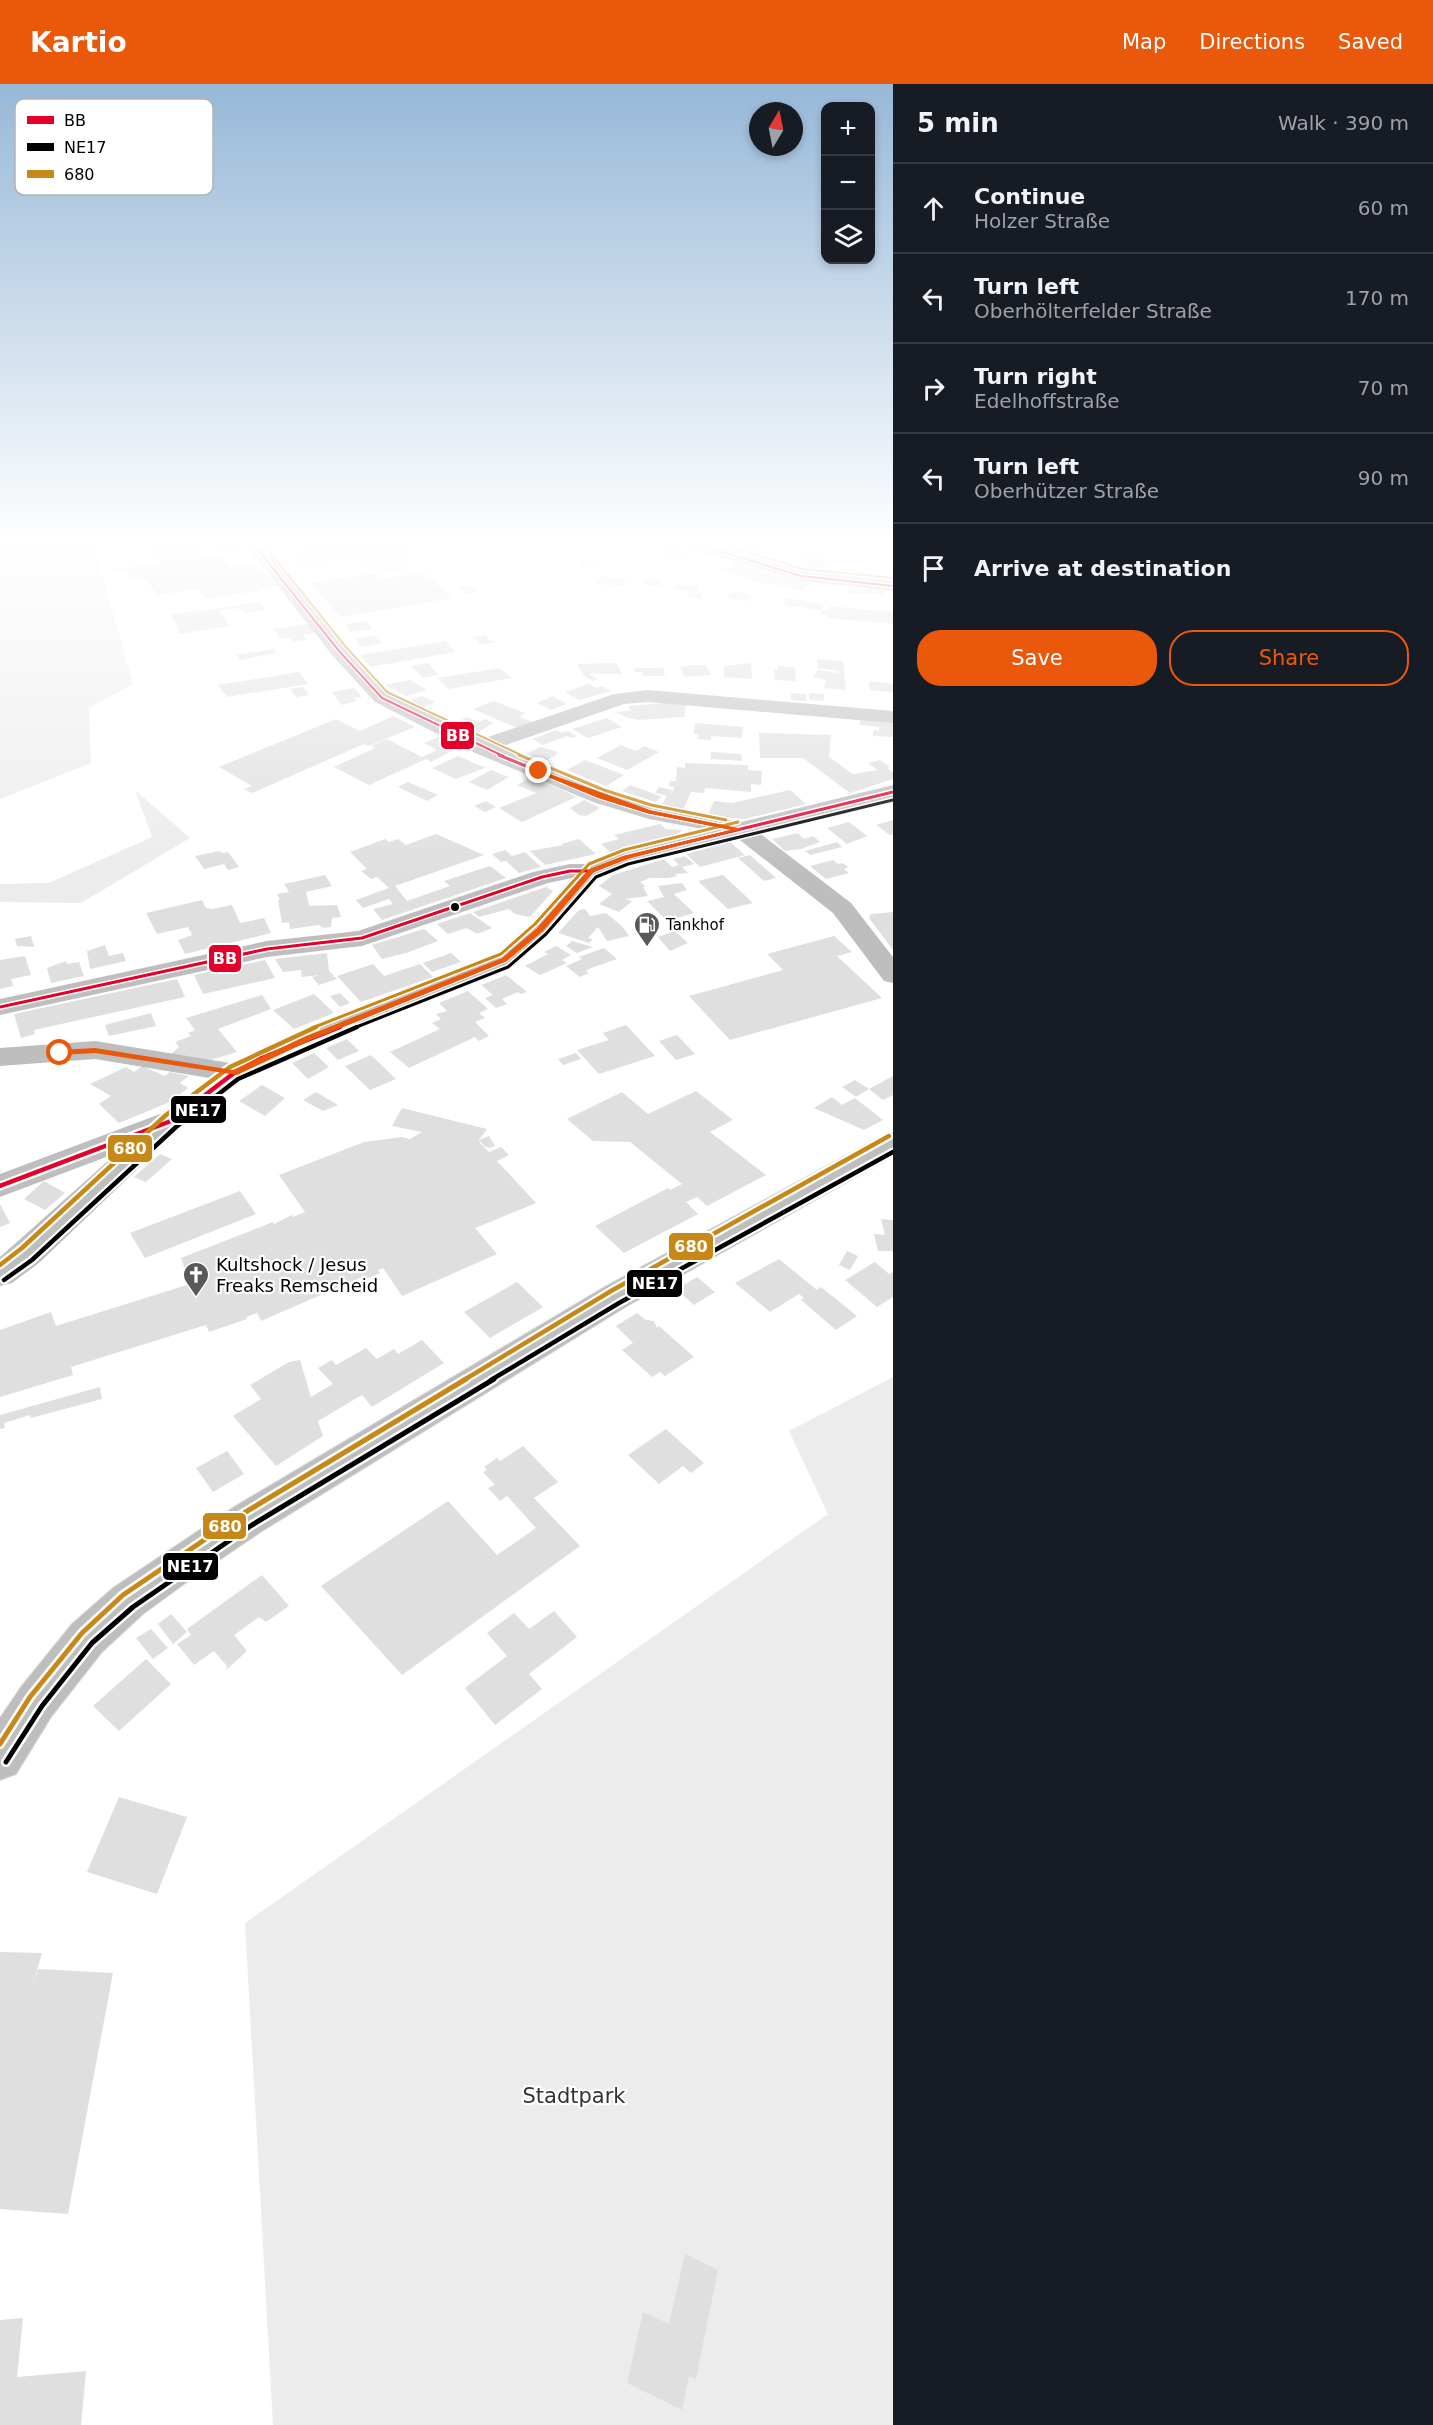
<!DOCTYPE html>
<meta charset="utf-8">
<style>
body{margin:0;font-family:"DejaVu Sans",sans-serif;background:#242831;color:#f1f3f6}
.controls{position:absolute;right:18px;top:18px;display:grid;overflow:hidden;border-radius:12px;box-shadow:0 3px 9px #0003}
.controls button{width:54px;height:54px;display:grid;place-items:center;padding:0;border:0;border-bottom:2px solid #363941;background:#171b24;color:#f1f3f6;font:30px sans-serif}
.compass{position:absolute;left:749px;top:18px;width:54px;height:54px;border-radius:50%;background:#171b24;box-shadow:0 3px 9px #0003;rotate:10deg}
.stop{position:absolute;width:18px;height:18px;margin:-14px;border:4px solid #ea580c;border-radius:50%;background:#fff}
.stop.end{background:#ea580c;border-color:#fff;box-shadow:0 2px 6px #0008}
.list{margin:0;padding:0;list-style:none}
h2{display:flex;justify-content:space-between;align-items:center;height:78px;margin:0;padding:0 24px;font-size:26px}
h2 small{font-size:20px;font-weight:400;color:#9ea1a6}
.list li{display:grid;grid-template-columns:39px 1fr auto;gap:18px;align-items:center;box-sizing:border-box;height:90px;padding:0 24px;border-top:2px solid #363941}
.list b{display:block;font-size:22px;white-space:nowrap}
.list p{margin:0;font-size:20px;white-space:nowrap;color:#9ea1a6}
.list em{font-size:20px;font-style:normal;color:#9ea1a6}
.actions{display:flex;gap:12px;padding:18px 24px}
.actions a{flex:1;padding:14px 0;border:2px solid #ea580c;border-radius:24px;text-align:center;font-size:21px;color:#ea580c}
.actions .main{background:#ea580c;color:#fff}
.icon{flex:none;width:33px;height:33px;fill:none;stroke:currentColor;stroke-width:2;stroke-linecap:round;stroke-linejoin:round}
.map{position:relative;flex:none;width:893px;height:2341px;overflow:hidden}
header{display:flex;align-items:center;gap:36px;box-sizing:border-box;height:84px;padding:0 30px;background:#ea580c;color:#fff}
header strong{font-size:28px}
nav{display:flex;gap:33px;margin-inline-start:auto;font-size:21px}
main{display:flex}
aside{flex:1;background:#171b24}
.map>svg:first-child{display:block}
</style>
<header>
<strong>Kartio</strong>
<nav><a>Map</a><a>Directions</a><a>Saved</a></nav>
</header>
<main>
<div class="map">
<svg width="893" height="2341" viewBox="0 0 893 2341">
<rect width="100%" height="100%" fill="#fff"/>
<path fill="#ececec" d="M0 461H94L133 600 89 624 91 679 0 715Z
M304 461 413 463 400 487 362 484 367 474 334 472 327 483 291 480Z
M135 706 190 754 81 819 0 818V800L49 799 152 753Z
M893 1293V2341H273L245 1839 828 1430 789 1347Z"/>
<path fill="#dfdfdf" d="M166 461H199L201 464 194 465 200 474 222 470 231 482 254 479 278 502 262 505 255 499 260 506 205 515 198 505 157 511 146 496 131 495 126 487 115 489 112 485 159 480 148 464Z
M236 461 240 466 223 469 215 464Z
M739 461H750L761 464 751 469 733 464Z
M672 463 693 469 684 476 661 469Z
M809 466 828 471 822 474 827 476 822 480 827 481 822 485 826 486 821 490 801 485 807 481 802 480 808 476 803 475 808 471 803 470Z
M584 476 601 480 594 485 576 482Z
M735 478 778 492 811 499 802 507 777 500H765L719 486Z
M844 484 855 485 854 494 842 493Z
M424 488 452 514 340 533 311 499 375 489 380 495Z
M891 488H893V497L865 495 864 489 890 491Z
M604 491 609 493 627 495 622 502 596 500Z
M645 495 662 496 661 502 644 501Z
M676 500 698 502 696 509H702L700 515 688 513 689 508 674 505Z
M471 502 477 508 466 510 459 503Z
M847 504 885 506 886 511 848 509Z
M731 507 753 511 748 517 726 514Z
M786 514 824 520 822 526H829L830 522 893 528V540L828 534 827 531H821L822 526 784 521Z
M260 518 266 526 245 529 236 524 219 527 230 542 179 550 177 546H179L171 531Z
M366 537 373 545 351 548 345 540Z
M308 540 315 549 303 551 307 556 293 558 290 553 281 555 273 545Z
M374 551 381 559 362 563 355 555Z
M485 551 490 556 495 558 481 561 473 553Z
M445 557 456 568 370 583 360 571Z
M274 565 277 569 240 576 236 571Z
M817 575 843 577 846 606 824 604 826 596 813 593 818 586 839 589V587L818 584Z
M428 579 438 591 423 594 411 582Z
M616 579 622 590 588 589 598 595 593 597 584 592 577 580Z
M751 579 752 595 724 593V582Z
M694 581H706L711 591 684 593 680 583Z
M777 582 795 583 796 597 775 596 774 586H777Z
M500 584 512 594 449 605 437 594Z
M634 584H663L665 592H643L642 588H635Z
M299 588 308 600 227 613 218 601Z
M410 596 427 606 406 612 385 601Z
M869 597 893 600V608L870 606Z
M588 600 596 604 602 602 611 607 580 616 565 608Z
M303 603 309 611 296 613 290 605Z
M354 604 362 613 354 614 357 617 341 621 332 608Z
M791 609 806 610V617L791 616Z
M809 609 824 610V617L809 616Z
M422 612 435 618 421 624 408 617Z
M552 612 560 616 567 620 551 626 537 619Z
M494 617 525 629 519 633 533 638 517 644 473 625Z
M665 619 686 621 684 633 639 636 628 634 615 628 631 627 628 622Z
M393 632 415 643 368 662 364 660 252 709 244 705 252 702 219 683 336 635 360 647Z
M467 633 479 638 485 635 493 639 477 649 455 639Z
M607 634 622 643 588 654 572 645Z
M860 635 893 638V653L873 652V646L879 647V643L860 641Z
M695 639 743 643 742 654 711 652V656L698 655V651L694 650Z
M556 646 562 649 568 647 577 652 571 654 567 652 543 661 533 655Z
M759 649 831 651 829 673 853 690 877 686 868 679 880 676 890 683 887 684 893 688V695L850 709 803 674H760Z
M438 653 459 663 431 678 426 675 369 701 334 683 375 664 371 662 387 655 422 673 437 666 424 659Z
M621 661 636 667 644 662 659 668 627 686 597 674Z
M540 663 555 667 558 670 544 678 526 670Z
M711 668 741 670 742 677 711 675Z
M458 672 481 682 487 683 456 695 432 684Z
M585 676 624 691 606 702 567 686Z
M685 679 748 681V686L762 687 761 701 751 700V708L705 704 704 709 691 708 683 726 661 722 667 712 655 709 659 703 672 706 671 711 674 703 669 702 670 697H676L677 683 685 684Z
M491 686 509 693 487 706 469 698Z
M531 693 563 706 576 713 522 738 499 724 536 709 517 701Z
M408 698 438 711 427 717 398 703Z
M630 701 649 708 662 713 655 718 622 707Z
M790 706 806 720 744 735 708 731 714 717 732 719Z
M584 716 600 724 586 732 579 731 570 724Z
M486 717 496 723 485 728 474 722Z
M893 736V750L890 751 876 741Z
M849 738 867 752 847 760 827 744Z
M660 740 666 745 683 746 674 752 610 768 601 760 619 755 614 751Z
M798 749 804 755 813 752 820 758 801 765 785 767 772 755Z
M436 750 484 771 395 802 407 817 450 802 444 797 490 782 506 794 382 836 373 825 393 820 389 815 363 824 356 816 389 804 377 793 371 795 361 787 367 785 350 768 385 755 389 758 398 755 406 761Z
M579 755 596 770 545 781 530 767 563 761 561 760Z
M730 758 745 771 700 783 686 770Z
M837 758 842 763 810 771 805 767Z
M505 766 512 772 525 768 541 783 519 789 506 777 501 778 492 770Z
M220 767 222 769 228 768 239 783 228 786 224 780 204 785 195 772Z
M750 771 776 794 764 797 738 774Z
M685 772 694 780 682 783 688 789 675 790 677 792 669 794H650L640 798 646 803H643L648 812 625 815 632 817 619 828 599 820 612 810 599 802 613 791 664 775 672 783 679 781 673 775Z
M833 776 838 780 842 779 849 783 844 785 849 789 826 795 810 782Z
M325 791 332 802 306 808 309 822 337 821 341 833 332 834 331 843 323 844 319 841 290 845 289 838 282 839 278 816H280L277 810 289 808 284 800Z
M723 791 753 819 728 825 698 797Z
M682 799 687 806 674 810 694 829 667 837 647 817 664 813 658 802Z
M549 802 547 804 553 807 530 833 515 830 509 825 479 833 473 828Z
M202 816 206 824 212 825 232 821 240 839 264 834 271 849 185 870 178 856 192 851 188 843 157 850 146 829Z
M585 825 590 832 606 829 623 843 629 852 607 857 598 843 588 854 593 855 589 859 558 849 579 826Z
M893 828V866L869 834 871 830Z
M470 829 492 844 477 850 467 844 448 850 437 840Z
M424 845 438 857 406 869 382 875 372 861Z
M675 847 688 859 670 867 658 853Z
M31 852 34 863 17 862 15 855Z
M834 852 852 868 837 872 882 914 730 956 689 912 783 886 767 870Z
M572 857 593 863 577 869 566 862Z
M105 861 109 872 123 869 126 877 90 885 87 867Z
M556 862 571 871 562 876 567 879 540 891 525 882 548 870 544 868Z
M604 864 617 875 591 884 586 887 589 889 580 893 566 882 582 875 579 873Z
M327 869 329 887 318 889 329 887 337 895 319 901 312 893 319 891 302 893 301 886 283 888 275 875Z
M451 869 461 878 432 888 423 879Z
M25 872 31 891 11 895 13 902 0 905V876Z
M265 876 275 894 203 910 194 891Z
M66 877 67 880 79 878 84 892 51 899 47 884Z
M373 880 384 892 420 880 433 893 361 918 337 892Z
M506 891 527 908 520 910 518 908 502 915 507 920 496 924 485 914 493 911 481 901Z
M177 895 185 913 34 946 35 950 21 954 14 930Z
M468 907 488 925 479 929 485 934 475 938 489 952 479 957 475 953 409 984 390 968 440 945 432 939 441 935 436 930 447 927 439 919Z
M340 909 350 919 340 923 330 912Z
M314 910 334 929 294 945 273 926Z
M262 911 271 925 218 945 237 968 211 976 171 970 179 963 175 958 191 952 188 949 195 946 186 934Z
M151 929 156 942 109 952 105 941Z
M626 941 655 972 599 990 577 966 609 956 603 949Z
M677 951 695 970 676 976 659 957Z
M347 955 359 967 338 976 326 964Z
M314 969 329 983 308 995 292 979Z
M576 969 581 975 563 981 558 975Z
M371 971 396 995 370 1006 345 982Z
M142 982 165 992 170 988 189 992 180 999 188 1004 170 1018 119 1039 99 1020 111 1012 90 1000 126 983 134 988Z
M893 992V1011L883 1016 869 1005 856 1013 842 1003 855 996 869 1005Z
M262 1001 285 1014 265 1032 239 1017Z
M696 1007 733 1036 710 1048 766 1091 707 1122 697 1113 686 1118 698 1130 624 1169 595 1142 668 1104 670 1106 682 1100 630 1058 593 1057 567 1035 622 1008 648 1030Z
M316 1008 338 1021 323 1027 303 1016Z
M832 1013 842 1021 855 1014 883 1036 864 1046 814 1024Z
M402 1024 487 1045 479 1056 489 1052 495 1062 489 1064 484 1062 478 1054 480 1059 489 1068 501 1063 509 1071 497 1077 536 1119 475 1144 497 1170 402 1212 383 1184 378 1186 380 1189 364 1196 362 1193 261 1237 257 1229 246 1233 247 1235 209 1248 206 1241 71 1283 73 1291 0 1313V1246L51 1228 56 1242 190 1200 181 1174 273 1138 274 1140 292 1131 293 1133 305 1128 279 1091 364 1058 402 1053 410 1055 422 1048 392 1042Z
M160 1070 172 1075 146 1098 134 1093Z
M44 1097 65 1109 45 1126 24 1115Z
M240 1107 256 1130 145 1174 130 1149Z
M0 1120 10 1139 0 1143Z
M881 1135 893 1136V1167H878L874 1150 885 1151Z
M847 1167 858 1172 850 1186 839 1181Z
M779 1175 817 1206 821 1203 857 1232 836 1246 801 1216 804 1214 799 1210 770 1228 735 1199Z
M875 1178 889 1190 893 1188V1213L877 1223 845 1196Z
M697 1193 715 1208 694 1221 676 1205Z
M517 1198 543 1223 490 1254 464 1228Z
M637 1229 646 1236 654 1237 657 1244 659 1242 694 1273 665 1292 660 1288 652 1293 622 1266 633 1259 616 1242Z
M422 1256 444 1279 372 1323 362 1311 318 1337 323 1352 276 1382 233 1332 261 1315 250 1301 289 1278 300 1276 311 1313 333 1300 318 1284 332 1276 336 1281 366 1264 377 1275 394 1265 398 1270Z
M100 1303 102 1315 31 1334 30 1331 4 1339 5 1344 0 1345V1331Z
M666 1345 704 1379 691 1389 683 1382 659 1400 628 1371Z
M523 1362 558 1398 534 1414 580 1462 402 1591 321 1502 448 1417 497 1471 536 1444 507 1412 500 1417 488 1404 495 1401 483 1388 487 1386 484 1383 497 1374 500 1377Z
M227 1367 244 1390 213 1408 196 1384Z
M262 1491 289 1522 266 1538 259 1533 234 1551 247 1567 226 1586 227 1582 214 1567 194 1581 177 1560 191 1551 187 1545Z
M554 1527 577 1553 529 1590 542 1605 495 1641 465 1604 507 1572 487 1549 514 1529 529 1545Z
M171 1530 187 1548 173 1560 158 1540Z
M151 1545 168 1564 153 1575 136 1554Z
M146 1575 171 1600 119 1647 93 1622Z
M119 1713 187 1733 157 1810 87 1788Z
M0 1868 42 1869 32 1904 38 1885 113 1889 68 2130 0 2125Z
M685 2170 718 2186 696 2295 689 2292 682 2326 627 2299 643 2228 669 2240Z
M23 2234 17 2293 86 2287 81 2341H0V2236Z"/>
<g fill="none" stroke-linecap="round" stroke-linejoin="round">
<defs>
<path id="major" d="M893 1049V1072L627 1222 262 1447 184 1500 143 1530 102 1568 51 1633 16 1690 0 1696V1634L21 1603 72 1540 113 1504 234 1423 603 1204 882 1052Z"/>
</defs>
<use href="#major" stroke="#dbdbdb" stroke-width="2"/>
<path fill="#bebebe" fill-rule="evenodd" d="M246 461H263L346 563 389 610 482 655 614 610 648 606 893 627V639L648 618 624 620 500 663 609 708 653 722 741 738 893 701V715L758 748 851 819 893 873V899L884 897 833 829 736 753 634 778 601 792 549 850 514 882 272 980 244 995 182 1044 171 1048 168 1056 39 1179 12 1199 0 1202V1173L117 1069 0 1113V1090L160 1030 209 994 95 975 0 982V964L95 957 230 979 252 968 496 870 531 840 572 794 548 799 362 862 267 873 0 931V915L267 857 358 847 533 788 570 780H589L618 768 708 746 649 735 593 718 473 668 375 618 332 571Z
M690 461H716L803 487 893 497V507L801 497 692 465Z"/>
<use href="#major" fill="#bebebe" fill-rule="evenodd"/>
<defs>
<path id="bus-1-far2" d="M254 461 339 567 382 614 503 672
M699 461 801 492 893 502"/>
<path id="bus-1-far1" d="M499 671 601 713 649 728 725 743
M0 923 267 865 362 854 542 793 570 787H592L626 773 893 708
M336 944 505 876 540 845 592 787 607 781"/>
<path id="bus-1" d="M0 1102 171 1037 234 989 262 974 340 943"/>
<path id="bus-2-far2" d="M354 944 508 883 546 850 596 793 628 780 893 716"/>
<path id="bus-2-far1" d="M4 1196 32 1176 176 1043 238 995 357 943
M491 1296 619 1219 893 1068"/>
<path id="bus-2" d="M6 1678 42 1622 92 1559 133 1523 252 1441 494 1295"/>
<path id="bus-3-far3" d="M264 461 345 562 387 608 523 672
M725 461 802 485 893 494"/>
<path id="bus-3-far2" d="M519 671 604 706 651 721 726 736
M312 944 501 870 535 840 589 780 624 766 738 738"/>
<path id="bus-3-far1" d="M0 1181 22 1164 166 1031 230 983 316 943
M464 1296 611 1207 889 1052"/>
<path id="bus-3" d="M0 1660 30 1613 82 1549 123 1511 244 1429 466 1295"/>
</defs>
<use href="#bus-1-far2" stroke="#fff" stroke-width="4.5"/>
<use href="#bus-1-far1" stroke="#fff" stroke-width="6"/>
<use href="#bus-1" stroke="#fff" stroke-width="9"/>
<use href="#bus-2-far2" stroke="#fff" stroke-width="6"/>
<use href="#bus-2-far1" stroke="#fff" stroke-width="9"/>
<use href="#bus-2" stroke="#fff" stroke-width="10"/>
<use href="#bus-3-far3" stroke="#fff" stroke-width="4.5"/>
<use href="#bus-3-far2" stroke="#fff" stroke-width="6"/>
<use href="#bus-3-far1" stroke="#fff" stroke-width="9"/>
<use href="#bus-3" stroke="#fff" stroke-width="10"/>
<use href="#bus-1-far2" stroke="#e4002b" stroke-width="2"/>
<use href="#bus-1-far1" stroke="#e4002b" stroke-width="3"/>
<use href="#bus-1" stroke="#e4002b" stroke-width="4.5"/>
<use href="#bus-2-far2" stroke="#000" stroke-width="3"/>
<use href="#bus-2-far1" stroke="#000" stroke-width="4.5"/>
<use href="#bus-2" stroke="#000" stroke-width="5"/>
<use href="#bus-3-far3" stroke="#c88817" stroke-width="2"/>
<use href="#bus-3-far2" stroke="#c88817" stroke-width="3"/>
<use href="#bus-3-far1" stroke="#c88817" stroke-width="4.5"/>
<use href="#bus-3" stroke="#c88817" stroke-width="5"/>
</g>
<linearGradient id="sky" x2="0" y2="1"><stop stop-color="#97b8d8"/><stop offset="0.58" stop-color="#fff"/><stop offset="1" stop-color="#fff" stop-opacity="0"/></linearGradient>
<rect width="893" height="789" fill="url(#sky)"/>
<path fill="#ea580c" d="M536 685 650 726 743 745 628 775 594 788 543 847 507 877 311 956 237 991 95 969 60 971 55 969 60 966 95 964 233 986 306 952 502 874 537 844 589 785 623 772 731 746 647 729 598 714 536 688Z"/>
<defs>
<symbol id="fuel-pin" viewBox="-11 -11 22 30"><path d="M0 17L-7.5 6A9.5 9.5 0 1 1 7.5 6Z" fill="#595959" stroke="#fff"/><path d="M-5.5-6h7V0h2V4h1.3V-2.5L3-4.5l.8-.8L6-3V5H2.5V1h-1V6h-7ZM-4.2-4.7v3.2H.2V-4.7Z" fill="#fff"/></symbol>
<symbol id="church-pin" viewBox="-11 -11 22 30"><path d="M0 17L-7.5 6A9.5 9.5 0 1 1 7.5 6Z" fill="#595959" stroke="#fff"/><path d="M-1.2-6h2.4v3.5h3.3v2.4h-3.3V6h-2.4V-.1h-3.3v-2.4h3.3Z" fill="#fff"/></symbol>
</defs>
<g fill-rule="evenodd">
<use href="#fuel-pin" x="632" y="826" width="30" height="40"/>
<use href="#church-pin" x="181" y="1176" width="30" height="40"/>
</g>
<circle fill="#000" stroke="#fff" stroke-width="2" cx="455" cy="823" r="5"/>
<g text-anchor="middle" stroke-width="4.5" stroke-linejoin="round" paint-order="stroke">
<g font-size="15" fill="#000" stroke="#fff" text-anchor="start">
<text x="666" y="846">Tankhof</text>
</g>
<g font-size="18" fill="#000" stroke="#fff" text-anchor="start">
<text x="216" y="1187">Kultshock / Jesus<tspan x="216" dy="21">Freaks Remscheid</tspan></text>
</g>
<g font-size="21" fill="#333" stroke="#fff">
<text x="574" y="2019">Stadtpark</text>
</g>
</g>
<rect x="15" y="15" width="198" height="96" rx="9" fill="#fff" stroke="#b2b2b2" stroke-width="1.5"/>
<rect x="27" y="32" width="27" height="8" fill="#e4002b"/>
<rect x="27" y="59" width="27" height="8" fill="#000"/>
<rect x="27" y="86" width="27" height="8" fill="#c88817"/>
<g font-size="16" fill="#000">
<text x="64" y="42">BB</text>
<text x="64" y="69">NE17</text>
<text x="64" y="96">680</text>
</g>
<g stroke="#fff" stroke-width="2">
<rect x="440" y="637" width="35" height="29" rx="6" fill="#e4002b"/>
<rect x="208" y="860" width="34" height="29" rx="6" fill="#e4002b"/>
<rect x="170" y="1011" width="57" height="29" rx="6" fill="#000"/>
<rect x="107" y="1050" width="46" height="29" rx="6" fill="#c88817"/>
<rect x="668" y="1148" width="46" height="29" rx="6" fill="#c88817"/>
<rect x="626" y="1185" width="57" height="29" rx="6" fill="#000"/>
<rect x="202" y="1428" width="45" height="28" rx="6" fill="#c88817"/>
<rect x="162" y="1468" width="57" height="29" rx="6" fill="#000"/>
</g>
<g font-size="16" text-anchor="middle" font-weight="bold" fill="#fff">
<text x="458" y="657">BB</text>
<text x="225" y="880">BB</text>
<text x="198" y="1032">NE17</text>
<text x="130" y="1070">680</text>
<text x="691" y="1168">680</text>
<text x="655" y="1205">NE17</text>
<text x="225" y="1448">680</text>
<text x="190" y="1488">NE17</text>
</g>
</svg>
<div class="controls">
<button>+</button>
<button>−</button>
<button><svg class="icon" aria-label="layers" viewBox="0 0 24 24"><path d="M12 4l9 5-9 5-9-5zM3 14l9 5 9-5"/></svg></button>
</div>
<svg class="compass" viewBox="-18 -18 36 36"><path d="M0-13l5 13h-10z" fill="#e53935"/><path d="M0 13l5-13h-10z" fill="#9ea1a6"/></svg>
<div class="stop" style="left:60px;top:969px"></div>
<div class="stop end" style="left:539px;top:687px"></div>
</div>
<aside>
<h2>5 min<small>Walk · 390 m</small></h2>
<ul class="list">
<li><svg class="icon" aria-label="ahead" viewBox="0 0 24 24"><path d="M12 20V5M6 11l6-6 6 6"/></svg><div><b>Continue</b><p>Holzer Straße</p></div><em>60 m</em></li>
<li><svg class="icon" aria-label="left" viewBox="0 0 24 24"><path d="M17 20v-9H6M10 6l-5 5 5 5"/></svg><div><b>Turn left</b><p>Oberhölterfelder Straße</p></div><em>170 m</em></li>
<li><svg class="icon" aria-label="right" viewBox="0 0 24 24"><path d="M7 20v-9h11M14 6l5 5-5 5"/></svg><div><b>Turn right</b><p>Edelhoffstraße</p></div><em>70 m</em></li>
<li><svg class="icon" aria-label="left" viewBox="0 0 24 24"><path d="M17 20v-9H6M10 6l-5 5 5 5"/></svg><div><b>Turn left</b><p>Oberhützer Straße</p></div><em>90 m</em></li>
<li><svg class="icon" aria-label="arrive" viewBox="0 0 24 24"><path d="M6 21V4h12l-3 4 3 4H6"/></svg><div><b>Arrive at destination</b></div></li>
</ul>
<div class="actions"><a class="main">Save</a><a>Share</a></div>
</aside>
</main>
